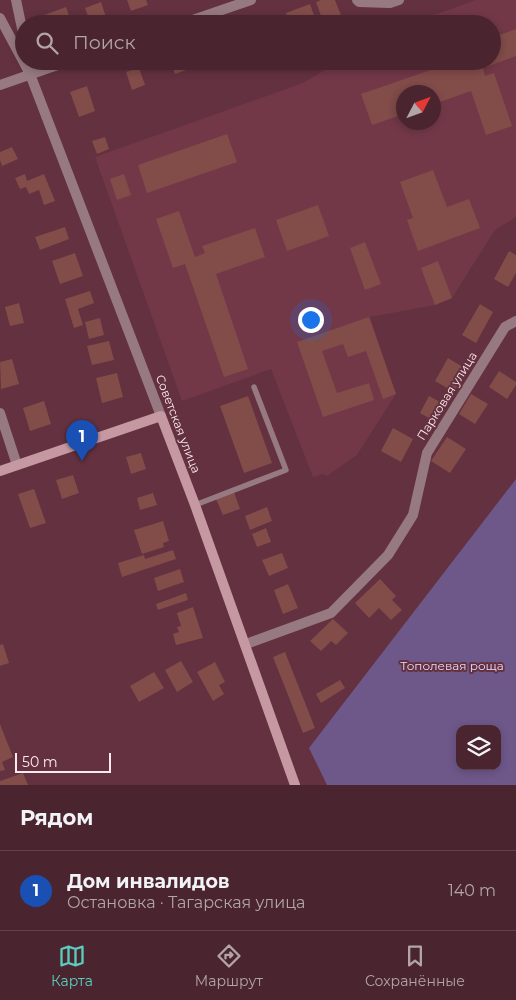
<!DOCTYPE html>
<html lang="ru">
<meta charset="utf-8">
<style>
body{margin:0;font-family:Montserrat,sans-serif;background:#54313b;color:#f1f3f6}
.controls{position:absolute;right:15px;bottom:15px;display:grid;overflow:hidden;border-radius:10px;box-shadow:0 2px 8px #0003}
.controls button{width:45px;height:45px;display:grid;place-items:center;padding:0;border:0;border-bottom:1px solid #61424b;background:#4a252f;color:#f1f3f6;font:25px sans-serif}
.compass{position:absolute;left:396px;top:85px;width:45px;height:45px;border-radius:50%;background:#4a252f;box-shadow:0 2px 8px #0003;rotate:49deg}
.scale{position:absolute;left:15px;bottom:12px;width:96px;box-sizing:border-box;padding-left:5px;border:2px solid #feeaee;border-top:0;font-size:14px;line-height:18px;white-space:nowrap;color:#feeaee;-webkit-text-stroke:4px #63313f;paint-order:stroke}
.you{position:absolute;left:310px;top:319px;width:18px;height:18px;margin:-12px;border:4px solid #fff;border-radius:50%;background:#1a73e8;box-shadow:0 0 0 8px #1a73e833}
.badge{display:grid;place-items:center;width:32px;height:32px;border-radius:50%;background:#59cebe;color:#fff;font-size:16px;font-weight:700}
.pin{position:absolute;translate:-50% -41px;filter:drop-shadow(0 1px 2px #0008)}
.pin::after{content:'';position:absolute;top:26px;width:18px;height:15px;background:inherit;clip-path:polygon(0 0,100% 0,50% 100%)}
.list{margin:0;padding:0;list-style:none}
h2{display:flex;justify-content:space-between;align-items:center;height:65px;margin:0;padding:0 20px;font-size:21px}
h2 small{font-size:16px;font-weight:400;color:#b2a5aa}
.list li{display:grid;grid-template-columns:32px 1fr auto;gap:15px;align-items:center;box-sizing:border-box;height:80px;padding:0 20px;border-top:1px solid #61424b}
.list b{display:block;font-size:19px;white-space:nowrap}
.list p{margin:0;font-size:16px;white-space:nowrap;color:#b2a5aa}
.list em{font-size:16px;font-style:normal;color:#b2a5aa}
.icon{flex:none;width:28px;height:28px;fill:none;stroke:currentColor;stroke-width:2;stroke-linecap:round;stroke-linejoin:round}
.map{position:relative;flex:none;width:516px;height:785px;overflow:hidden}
.search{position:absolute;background:#4a252f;box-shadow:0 2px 8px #0003;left:15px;right:15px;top:15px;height:55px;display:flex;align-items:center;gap:12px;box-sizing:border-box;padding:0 18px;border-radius:28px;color:#b2a5aa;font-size:19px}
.sheet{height:145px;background:#4a252f}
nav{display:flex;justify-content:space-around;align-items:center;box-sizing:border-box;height:70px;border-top:1px solid #61424b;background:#4a252f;font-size:14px;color:#b2a5aa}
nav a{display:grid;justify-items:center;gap:2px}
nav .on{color:#59cebe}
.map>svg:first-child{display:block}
</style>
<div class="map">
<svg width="516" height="785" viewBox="0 0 516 785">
<rect width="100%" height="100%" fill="#63313f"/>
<path fill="#723848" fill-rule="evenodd" d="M476 0H516V217L495 230 452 298 435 305 370 317 396 394 357 455 327 476 323 474 313 477 271 369 182 401 95 157 303 83 340 61H492V24H409ZM404 92H434V122H404Z"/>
<path fill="#6e588a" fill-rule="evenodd" d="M516 479V785H327L309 748ZM460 729H497V766H460Z"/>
<path fill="#824c49" d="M127 0H146L148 5 131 11Z
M321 0H335L344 23 324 24 316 2Z
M101 2 107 20 91 24 85 8Z
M310 4 317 24H289L286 13Z
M66 7 72 24H41L39 17Z
M516 29V56L483 68 485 76 494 73 512 126 486 135 471 91 434 104V92H404V114L372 125 361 94 457 61H492V38Z
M170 61H195L197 66 175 74Z
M139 68 145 85 132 90 126 72Z
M87 86 95 111 79 117 70 92Z
M227 134 237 162 147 193 138 165Z
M105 137 109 149 97 154 92 141Z
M12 147 18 159 2 166 0 160V152Z
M433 170 447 207 469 199 480 228 418 251 407 220 413 218 400 182Z
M25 174 27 181 44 174 55 201 44 205 39 190 29 194 26 187 20 189 15 178Z
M124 174 131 195 117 200 110 179Z
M318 205 329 236 287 251 276 220Z
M179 211 195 257 205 253 202 246 255 228 265 257 216 274 248 369 224 377 185 264 173 268 156 219Z
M65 227 69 239 40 250 35 237Z
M365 242 381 284 365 290 350 248Z
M509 251 516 255V273L508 287 494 279Z
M75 253 83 276 60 284 52 261Z
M438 261 452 298 435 305 421 268Z
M90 291 94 303 78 309 83 325 74 328 65 299Z
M19 303 24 323 10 326 5 307Z
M480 304 493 312 476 343 462 335Z
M369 317 396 394 383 399 366 351 348 357 343 344 322 351 337 393 369 383 374 400 323 417 297 342Z
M100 318 104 335 89 339 85 322Z
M109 341 114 360 92 365 87 346Z
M448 358 466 369 454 392 435 381Z
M12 359 19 384 1 389 0 362Z
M499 371 516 382V385L507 399 489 387Z
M117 373 123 397 102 403 96 378Z
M471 394 488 404 475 424 459 414Z
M248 396 272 463 244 473 220 406Z
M429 396 444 404 434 421 420 413Z
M44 401 51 424 30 431 23 408Z
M393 428 413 439 401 462 381 451Z
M447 437 466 449 450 473 431 461Z
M141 453 146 469 131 474 126 457Z
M73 475 79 493 62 499 56 480Z
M34 489 46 523 30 528 18 494Z
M234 492 240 509 223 515 216 499Z
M153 493 157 505 140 510 137 498Z
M267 507 272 521 250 530 245 516Z
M163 521 169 541 163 543 164 547 142 554 134 530Z
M266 528 271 542 257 547 252 534Z
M173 550 176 559 122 577 118 563 144 555 145 559Z
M282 553 288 568 269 576 262 560Z
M180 569 184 582 158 591 154 578Z
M380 579 396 596 392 600 402 610 391 620 379 608 369 618 355 603Z
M288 584 298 608 283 614 274 590Z
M186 593 188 600 158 610 156 604Z
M193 607 203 638 176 645 173 634 179 632 177 627 181 626 177 613Z
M333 619 348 633 336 645 331 641 321 651 310 641Z
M3 644 9 663 0 666V645Z
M285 652 315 728 303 733 273 657Z
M181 661 193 682 177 692 165 670Z
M215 662 225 682 219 685 224 694 213 701 197 672Z
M154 672 164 688 139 702 130 686Z
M340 680 345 688 321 703 316 694Z
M0 724 13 757 2 762 5 770 0 771Z
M23 773 28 785H0V781Z"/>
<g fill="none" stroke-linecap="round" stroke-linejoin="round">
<path stroke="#977a81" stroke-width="5.5" d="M195 505 286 470 254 387"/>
<path stroke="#977a81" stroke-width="10" d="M16 0 24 38
M357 0 359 2 390 3 399 0
M0 18 30 74 161 416
M181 24 251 0
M0 85 69 61
M0 413 17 465
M246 644 331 613 388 555 413 515 427 453 505 327 516 321"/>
<path stroke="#c698a2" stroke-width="10" d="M0 471 161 416 195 505 295 785"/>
</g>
<g text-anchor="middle" stroke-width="4" stroke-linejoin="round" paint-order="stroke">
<g font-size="12" fill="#feeaee" stroke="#63313f">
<text transform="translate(447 396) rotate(-58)" y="4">Парковая улица</text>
<text transform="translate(178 424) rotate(69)" y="4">Советская улица</text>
</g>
<g font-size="12" fill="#e7dafa" stroke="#63313f">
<text x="452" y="670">Тополевая роща</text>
</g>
</g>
</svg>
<div class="controls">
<button><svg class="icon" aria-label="layers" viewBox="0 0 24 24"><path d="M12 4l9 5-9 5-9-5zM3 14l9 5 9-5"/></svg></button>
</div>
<svg class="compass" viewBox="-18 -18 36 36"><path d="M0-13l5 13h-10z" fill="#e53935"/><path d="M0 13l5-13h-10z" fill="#b2a5aa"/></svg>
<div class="scale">50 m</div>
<div class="you"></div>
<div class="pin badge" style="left:82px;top:461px;background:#1a4fb4">1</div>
<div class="search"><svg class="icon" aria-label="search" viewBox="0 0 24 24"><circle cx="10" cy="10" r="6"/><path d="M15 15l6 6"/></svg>Поиск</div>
</div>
<section class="sheet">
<h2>Рядом<small></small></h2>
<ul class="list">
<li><span class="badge" style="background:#1a4fb4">1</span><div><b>Дом инвалидов</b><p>Остановка · Тагарская улица</p></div><em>140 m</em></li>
</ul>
</section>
<nav>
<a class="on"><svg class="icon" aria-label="map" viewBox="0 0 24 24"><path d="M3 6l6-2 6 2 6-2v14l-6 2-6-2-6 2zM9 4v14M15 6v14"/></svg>Карта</a>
<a><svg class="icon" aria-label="directions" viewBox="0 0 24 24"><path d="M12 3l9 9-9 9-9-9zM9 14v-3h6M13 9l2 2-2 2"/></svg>Маршрут</a>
<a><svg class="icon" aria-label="saved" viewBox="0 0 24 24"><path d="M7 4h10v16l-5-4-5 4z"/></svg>Сохранённые</a>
</nav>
